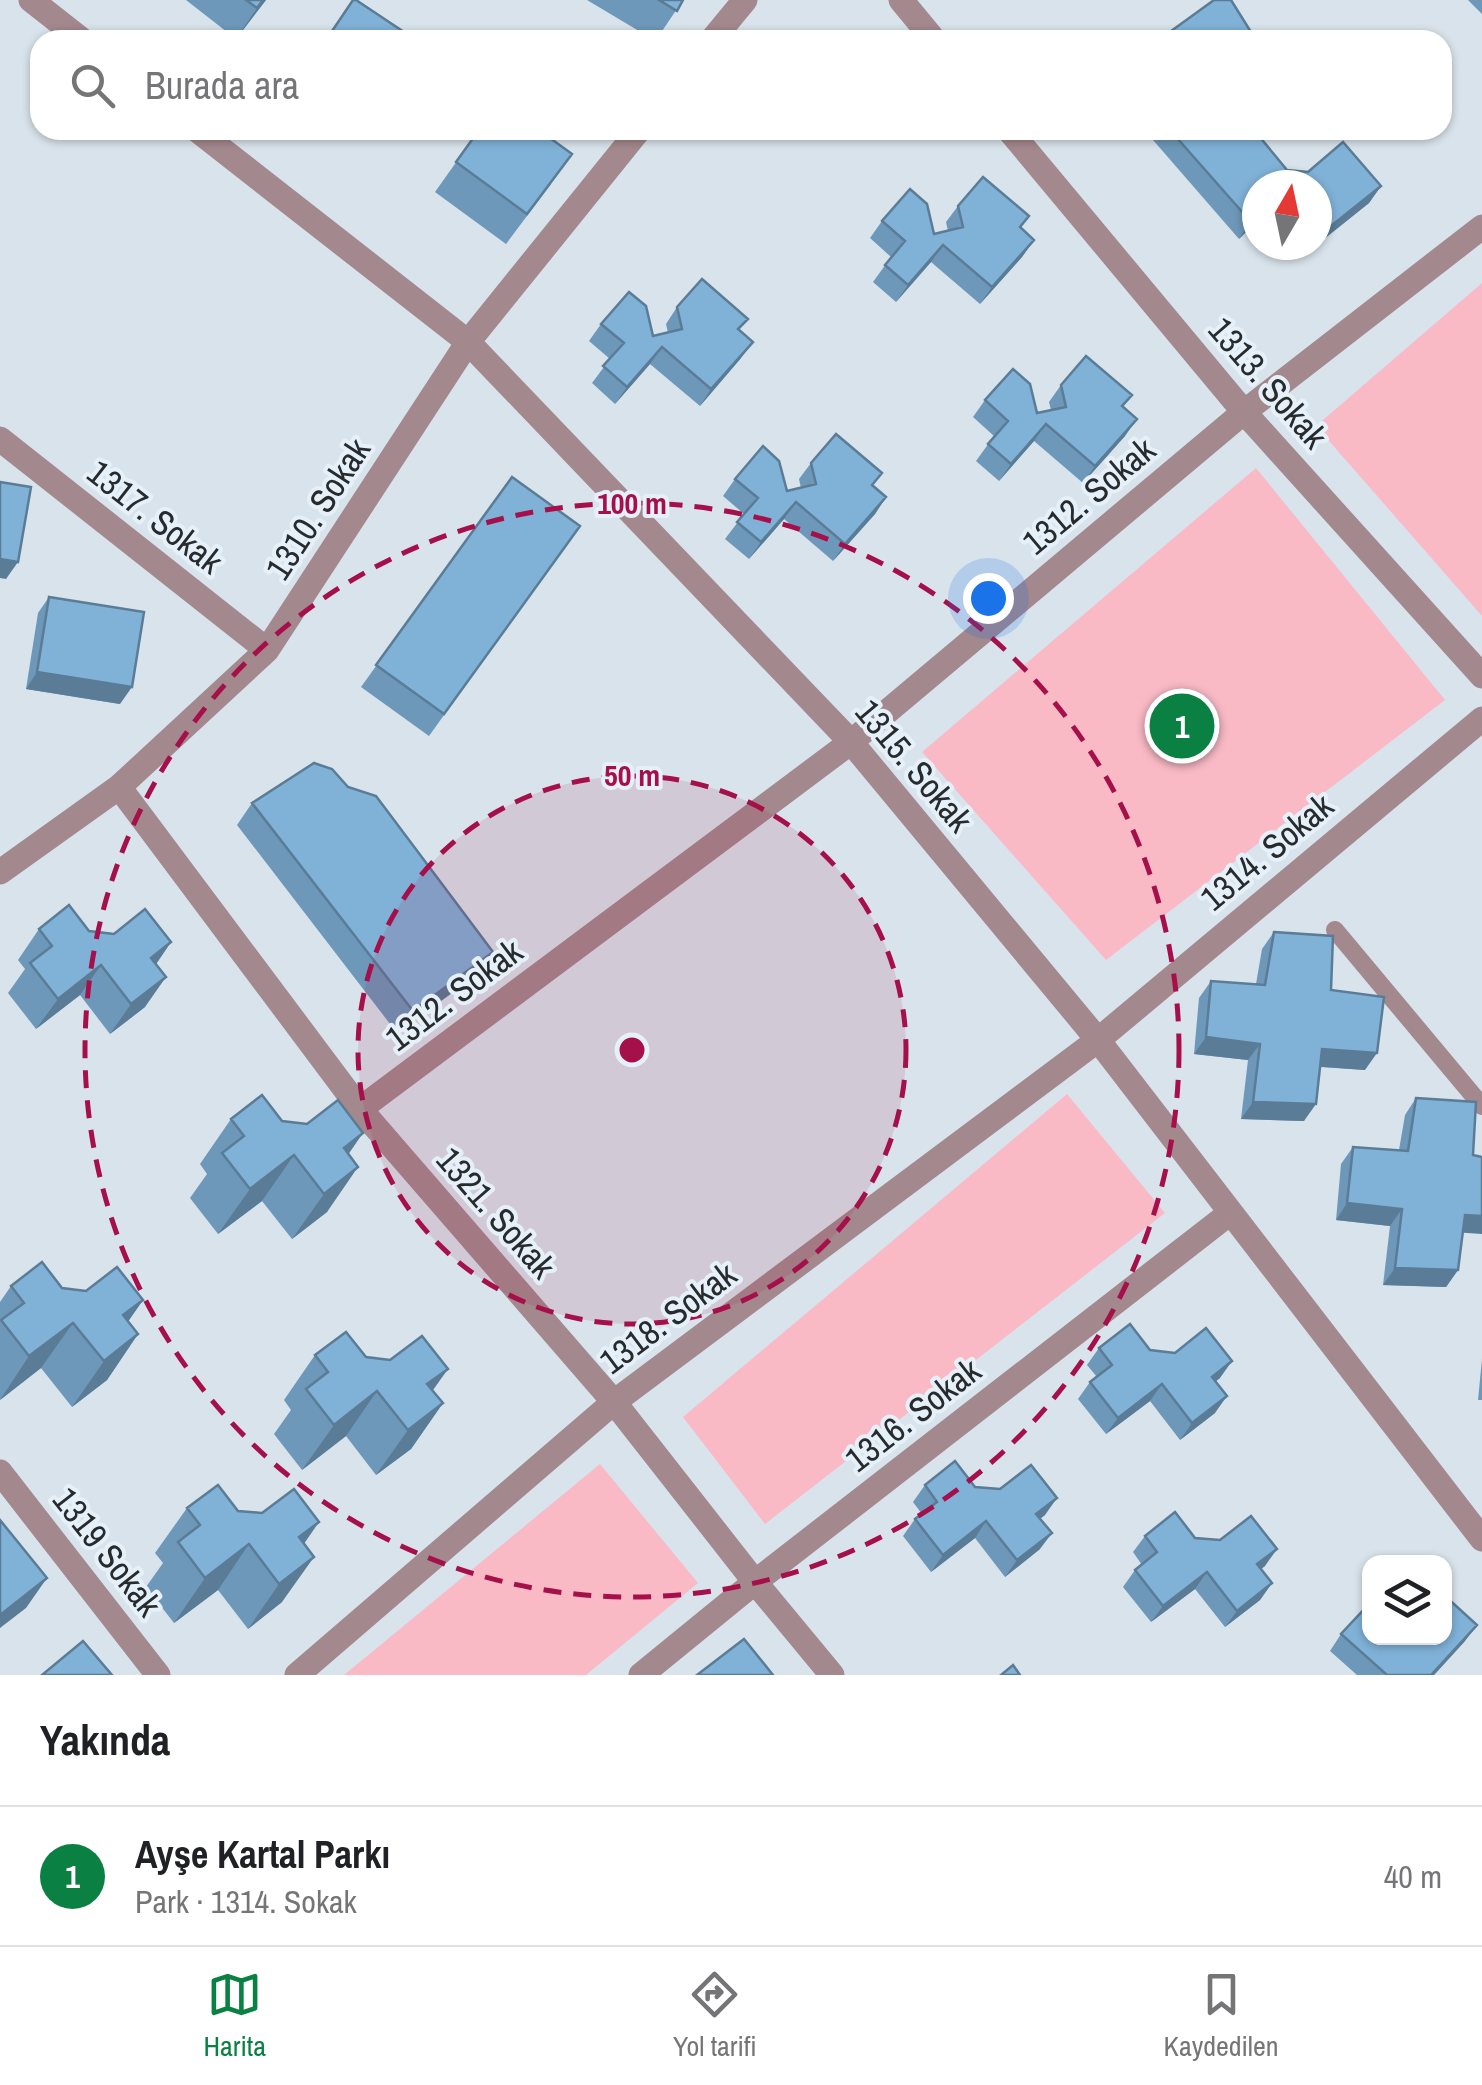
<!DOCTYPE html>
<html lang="tr">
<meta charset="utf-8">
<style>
body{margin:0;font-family:"Archivo Narrow",sans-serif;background:#f2f2f2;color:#202124}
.controls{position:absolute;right:30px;bottom:30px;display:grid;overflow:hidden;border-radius:20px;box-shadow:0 2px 8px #0004}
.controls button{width:90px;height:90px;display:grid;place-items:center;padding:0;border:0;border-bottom:2px solid #e0e0e0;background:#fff;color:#202124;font:50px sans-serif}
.compass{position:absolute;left:1242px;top:170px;width:90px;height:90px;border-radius:50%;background:#fff;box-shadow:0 2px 8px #0004;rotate:9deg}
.you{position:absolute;left:988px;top:598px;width:35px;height:35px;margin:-25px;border:8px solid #fff;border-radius:50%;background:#1a73e8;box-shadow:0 0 0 15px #1a73e833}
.badge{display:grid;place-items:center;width:65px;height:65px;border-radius:50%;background:#0b8043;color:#fff;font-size:32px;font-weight:700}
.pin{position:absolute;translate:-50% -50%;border:5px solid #fff;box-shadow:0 2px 10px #0006}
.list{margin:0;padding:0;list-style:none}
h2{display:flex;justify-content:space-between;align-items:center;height:130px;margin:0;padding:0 40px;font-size:42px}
h2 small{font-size:32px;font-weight:400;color:#757577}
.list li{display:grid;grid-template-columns:65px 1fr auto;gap:30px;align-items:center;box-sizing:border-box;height:140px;padding:0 40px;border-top:2px solid #e0e0e0}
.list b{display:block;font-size:38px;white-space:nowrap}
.list p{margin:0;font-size:32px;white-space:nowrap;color:#757577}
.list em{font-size:32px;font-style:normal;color:#757577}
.icon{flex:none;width:55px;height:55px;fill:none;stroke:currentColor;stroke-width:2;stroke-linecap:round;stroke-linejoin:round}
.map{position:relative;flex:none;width:1482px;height:1675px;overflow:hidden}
.search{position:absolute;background:#fff;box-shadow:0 2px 8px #0004;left:30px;right:30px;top:30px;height:110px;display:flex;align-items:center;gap:25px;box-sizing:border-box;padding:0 35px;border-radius:30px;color:#757577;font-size:38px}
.sheet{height:270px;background:#fff}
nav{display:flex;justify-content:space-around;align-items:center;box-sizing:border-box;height:140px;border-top:2px solid #e0e0e0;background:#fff;font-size:28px;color:#757577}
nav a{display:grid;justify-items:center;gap:5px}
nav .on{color:#0b8043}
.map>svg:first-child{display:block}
</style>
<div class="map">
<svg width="1482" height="1675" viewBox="0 0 1482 1675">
<rect width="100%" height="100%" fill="#d9e3eb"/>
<path fill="#f9bac6" d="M1482 283V616L1316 426Z
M1256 468 1445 700 1106 960 922 752Z
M1067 1094 1165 1213 765 1524 683 1417Z
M600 1464 698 1583 586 1675H344Z"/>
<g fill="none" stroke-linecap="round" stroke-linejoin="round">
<path stroke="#a3888d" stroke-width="18" d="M1335 930 1482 1106"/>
<path stroke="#a3888d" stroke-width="25" d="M31 0 82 40
M901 0 934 40
M712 40 745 0
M197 130 468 342 851 742 1098 1040 1482 1539
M1009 130 1244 412 1482 676
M0 439 267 650
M119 787 360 1109 614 1402 755 1582 832 1675
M0 872 119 787 267 650 468 342 639 130
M360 1109 851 742 1244 412 1482 227
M0 1472 158 1675
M297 1675 614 1402 1098 1040 1482 719
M641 1675 755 1582 1230 1213"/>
</g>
<path fill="#6e98b9" d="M186 0H266L236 39Z
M587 0H683L656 40H654Z
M1468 0H1482V14Z
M1167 34 1256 40H1162Z
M349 130H371L364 140Z
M479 130 551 184 506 244 435 192Z
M1160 130H1254L1287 170 1381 186 1369 203 1319 243 1317 241V185H1257V221L1239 239 1153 140Z
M958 206 1029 216 1020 228 1034 240 1022 257 980 304 931 262 896 302 873 282 891 257 870 238 882 221 934 234 948 231 946 222Z
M677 307 739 330 741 358 700 406 650 364 615 404 592 383 610 359 589 341 601 324 653 336 668 333 666 324Z
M1061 385 1132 395 1123 407 1125 436 1083 483 1034 441 999 481 976 461 994 436 973 417 985 400 1037 413 1051 410 1049 402Z
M811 463 873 486 886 497 875 514 833 561 784 519 749 559 725 539 744 514 723 496 735 479 787 491 801 488 799 479Z
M512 477 580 526 429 736 361 687Z
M49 597 120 704 26 689 38 613Z
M252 803 493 952 478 974 397 1033 237 825Z
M39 929 89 931 171 942 156 964 145 1007 110 1034 80 995 36 1029 8 993 25 969 18 960Z
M1274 932 1331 990 1365 1070 1320 1067 1304 1121 1241 1119 1248 1060 1194 1054 1199 998 1211 981 1256 984 1262 949Z
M1416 1098 1463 1233 1458 1270 1446 1287 1383 1285 1390 1226 1336 1220 1341 1164 1353 1147 1399 1150 1405 1115Z
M231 1119 282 1121 348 1154 327 1212 292 1239 262 1201 218 1234 190 1198 207 1174 200 1164Z
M11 1286 62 1288 143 1300 128 1321 138 1334 107 1380 72 1407 41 1368 0 1400V1302Z
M1099 1348 1150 1350 1220 1378 1216 1381 1215 1413 1180 1440 1150 1401 1106 1434 1078 1399 1090 1382 1097 1377 1087 1365Z
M315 1355 366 1357 432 1390 443 1403 411 1449 376 1475 346 1436 302 1470 274 1434 291 1410 284 1400Z
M1482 1359V1400H1478Z
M925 1485 975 1487 1045 1515 1040 1519V1549L1005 1577 975 1538 931 1572 903 1536 915 1519 922 1514 913 1502Z
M187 1508 238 1511 304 1543 282 1602 248 1629 218 1590 174 1623 146 1587 163 1563 155 1553Z
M1145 1536 1195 1538 1265 1566 1261 1569 1272 1583 1260 1600 1225 1627 1195 1589 1151 1622 1123 1587 1135 1570 1142 1565 1133 1552Z
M1341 1634 1465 1641 1434 1675H1357L1330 1651Z"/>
<path fill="#5a7c96" d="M263 0H266L236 39 257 8Z
M1381 186 1369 203 1319 243 1331 226Z
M1257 216V221L1239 239 1251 222Z
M1034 240 1022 257 980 304 992 287Z
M943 245 931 262 896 302 908 285Z
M753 342 741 358 700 406 711 389Z
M662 347 650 364 615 404 627 387Z
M1137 419 1125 436 1083 483 1095 466Z
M1046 424 1034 441 999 481 1011 464Z
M886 497 875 514 833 561 845 544Z
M796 502 784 519 749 559 761 542Z
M0 559 18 562 6 579 0 578Z
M37 672 132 687 120 704 26 689Z
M171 942 150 973 151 958Z
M493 952 478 974 397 1033 413 1011Z
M101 965 80 995 36 1029 58 999Z
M166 977 145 1007 110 1034 131 1004Z
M1206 1037 1260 1044 1248 1060 1194 1054Z
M1322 1049 1377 1053 1365 1070 1311 1066Z
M1253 1102 1316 1104 1304 1121 1241 1119Z
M363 1133 332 1178 344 1148Z
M294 1155 262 1201 218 1234 250 1189Z
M358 1167 327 1212 292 1239 324 1194Z
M1347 1203 1402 1209 1390 1226 1336 1220Z
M1465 1215 1482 1216V1234L1453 1232Z
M1395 1268 1458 1270 1446 1287 1383 1285Z
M143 1300 112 1345 123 1315Z
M73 1323 41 1368 0 1400 29 1356Z
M138 1334 107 1380 72 1407 104 1361Z
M1232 1361 1220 1378 1200 1393 1212 1377Z
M448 1369 416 1414 427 1384Z
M1162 1384 1150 1401 1106 1434 1118 1418Z
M377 1391 346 1436 302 1470 334 1425Z
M1227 1396 1215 1413 1180 1440 1192 1423Z
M443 1403 411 1449 376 1475 408 1430Z
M1057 1498 1045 1515 1025 1530 1036 1514Z
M986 1521 975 1538 931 1572 943 1555Z
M319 1522 288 1567 299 1537Z
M1052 1533 1040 1549 1005 1577 1017 1560Z
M249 1544 218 1590 174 1623 205 1578Z
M1277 1549 1265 1566 1245 1581 1257 1564Z
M314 1557 282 1602 248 1629 279 1584Z
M1207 1572 1195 1589 1151 1622 1163 1606Z
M47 1578 26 1608 0 1628V1615Z
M1272 1583 1260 1600 1225 1627 1237 1611Z
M1477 1625 1465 1641 1434 1675H1431Z"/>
<path fill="#80b1d7" stroke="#5a7c96" stroke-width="2.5" d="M246 0H263L257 8Z
M353 0H356L416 40H326Z
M659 0H683L677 11Z
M1214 0H1231L1256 40H1175L1167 34Z
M479 130H539L572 154 527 214 456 162Z
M1170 130H1254L1287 170 1308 172 1343 142 1381 186 1331 226 1317 211V185H1257V216L1251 222Z
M983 177 1029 216 1020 227 1034 240 992 287 943 245 908 285 885 265 905 241 882 221 910 189 927 204 934 234 963 227 958 206Z
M702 279 748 319 738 329 753 342 711 389 662 347 627 387 603 366 624 343 601 324 629 292 646 306 653 336 682 329 677 307Z
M1086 356 1132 395 1122 406 1137 419 1095 466 1046 424 1011 464 988 444 1008 421 985 400 1013 369 1030 384 1037 413 1066 407 1061 385Z
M836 434 882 473 872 485 886 497 845 544 796 502 761 542 737 522 758 498 735 479 763 446 779 461 787 491 816 484 811 463Z
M512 477 580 526 444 714 376 665Z
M0 482 31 487 18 562 0 559Z
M49 597 144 612 132 687 37 672Z
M314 763 332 769 348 787 376 796 493 952 413 1011 252 803Z
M69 905 89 931 114 934 145 909 171 942 151 958 166 977 131 1004 101 965 58 999 30 963 52 946 39 929Z
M1274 932 1333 936 1331 990 1384 997 1377 1053 1322 1049 1316 1104 1253 1102 1260 1044 1206 1037 1211 981 1265 985Z
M262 1095 282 1121 307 1124 338 1100 363 1133 344 1148 358 1167 324 1194 294 1155 250 1189 222 1153 244 1136 231 1119Z
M1416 1098 1476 1102 1473 1155 1482 1157V1216L1465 1215 1458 1270 1395 1268 1402 1209 1347 1203 1353 1147 1408 1151Z
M42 1262 62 1288 86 1291 117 1267 143 1300 123 1315 138 1334 104 1361 73 1323 29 1356 1 1320 24 1303 11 1286Z
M1130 1324 1150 1350 1175 1353 1206 1328 1232 1361 1212 1377 1227 1396 1192 1423 1162 1384 1118 1418 1090 1382 1112 1365 1099 1348Z
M346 1332 366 1357 390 1360 422 1336 448 1369 427 1384 443 1403 408 1430 377 1391 334 1425 306 1389 328 1372 315 1355Z
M955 1461 975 1487 1000 1489 1031 1465 1057 1498 1036 1514 1052 1533 1017 1560 986 1521 943 1555 915 1519 937 1502 925 1485Z
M218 1485 238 1511 262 1513 294 1489 319 1522 299 1537 314 1557 279 1584 249 1544 205 1578 178 1542 200 1525 187 1508Z
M1175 1512 1195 1538 1220 1540 1251 1516 1277 1549 1257 1564 1272 1583 1237 1611 1207 1572 1163 1606 1135 1570 1157 1552 1145 1536Z
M0 1520 47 1578 0 1615Z
M1444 1595 1477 1625 1431 1675H1387L1341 1634 1370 1603V1638H1444Z
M744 1639 773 1675H697Z
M83 1641 112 1675H42Z
M1013 1665 1020 1675H1001Z"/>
<circle cx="632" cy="1050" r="274" fill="#a5104b" fill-opacity=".12"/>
<g fill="none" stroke="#a5104b" stroke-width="5" stroke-dasharray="18 12">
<circle cx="632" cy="1050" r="274"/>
<circle cx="632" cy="1050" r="547"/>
</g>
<g text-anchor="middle" stroke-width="8" stroke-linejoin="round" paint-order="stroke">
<g font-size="35" fill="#272b2e" stroke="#e6f0f9">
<text transform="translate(1268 383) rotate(49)" y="12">1313. Sokak</text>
<text transform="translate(1089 496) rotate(-40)" y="12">1312. Sokak</text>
<text transform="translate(318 509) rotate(-57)" y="12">1310. Sokak</text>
<text transform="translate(155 517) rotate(38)" y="12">1317. Sokak</text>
<text transform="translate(914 766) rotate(50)" y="12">1315. Sokak</text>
<text transform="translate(1267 852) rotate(-40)" y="12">1314. Sokak</text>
<text transform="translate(454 995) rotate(-37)" y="12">1312. Sokak</text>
<text transform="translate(496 1213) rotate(49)" y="12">1321. Sokak</text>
<text transform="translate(668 1318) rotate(-37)" y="12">1318. Sokak</text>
<text transform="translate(913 1415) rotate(-38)" y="12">1316. Sokak</text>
<text transform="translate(107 1552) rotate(52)" y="12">1319 Sokak</text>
</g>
</g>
<circle cx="632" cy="1050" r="15" fill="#a5104b" stroke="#e6f0f9" stroke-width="5"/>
<g font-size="30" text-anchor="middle" font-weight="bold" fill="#a5104b" stroke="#e6f0f9" stroke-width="8" stroke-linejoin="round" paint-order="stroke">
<text x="632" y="514">100 m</text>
<text x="632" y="786">50 m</text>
</g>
</svg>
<div class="controls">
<button><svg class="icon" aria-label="layers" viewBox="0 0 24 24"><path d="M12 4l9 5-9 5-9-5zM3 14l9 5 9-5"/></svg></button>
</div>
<svg class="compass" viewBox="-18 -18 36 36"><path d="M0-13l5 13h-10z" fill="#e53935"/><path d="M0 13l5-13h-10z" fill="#757577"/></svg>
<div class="you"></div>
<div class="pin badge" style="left:1182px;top:726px">1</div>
<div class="search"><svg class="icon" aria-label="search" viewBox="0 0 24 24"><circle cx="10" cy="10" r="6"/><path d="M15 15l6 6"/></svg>Burada ara</div>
</div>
<section class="sheet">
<h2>Yakında<small></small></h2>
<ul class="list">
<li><span class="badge">1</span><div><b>Ayşe Kartal Parkı</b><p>Park · 1314. Sokak</p></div><em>40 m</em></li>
</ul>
</section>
<nav>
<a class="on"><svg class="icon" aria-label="map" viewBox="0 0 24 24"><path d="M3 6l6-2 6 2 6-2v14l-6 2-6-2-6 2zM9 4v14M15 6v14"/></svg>Harita</a>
<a><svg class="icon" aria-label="directions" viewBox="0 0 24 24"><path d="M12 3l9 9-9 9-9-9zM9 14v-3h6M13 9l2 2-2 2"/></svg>Yol tarifi</a>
<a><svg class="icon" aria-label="saved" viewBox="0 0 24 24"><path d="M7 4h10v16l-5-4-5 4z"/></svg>Kaydedilen</a>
</nav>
